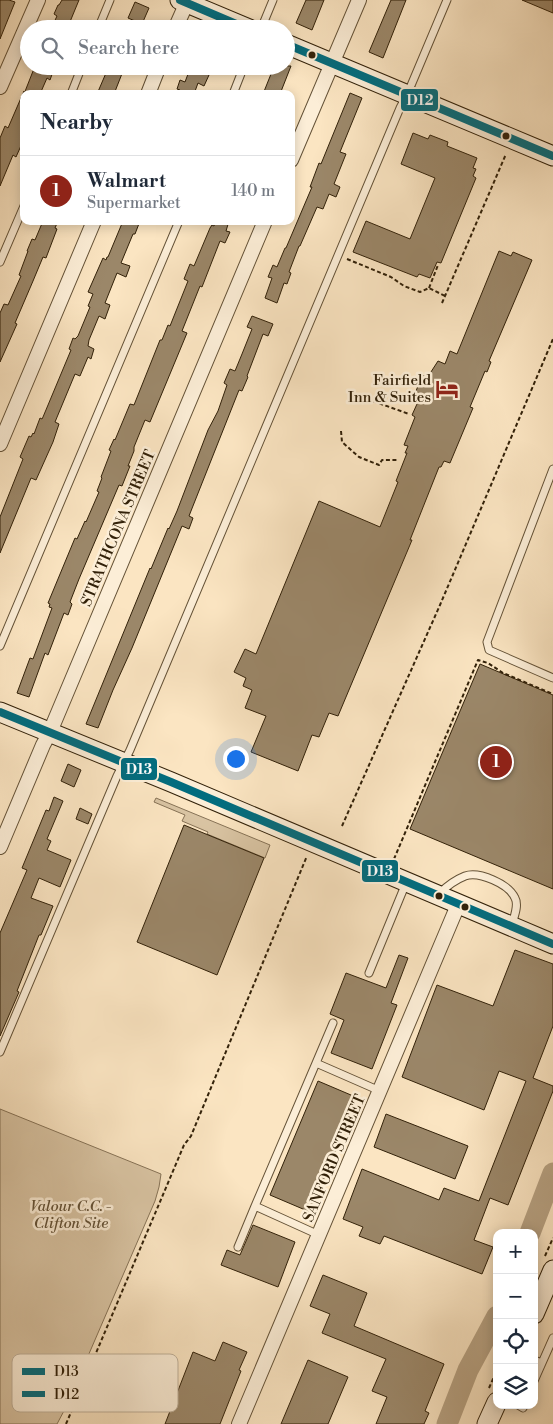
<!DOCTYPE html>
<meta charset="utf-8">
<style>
body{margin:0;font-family:"Libre Bodoni",serif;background:#f2f2f3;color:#1f2937}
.controls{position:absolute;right:15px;bottom:15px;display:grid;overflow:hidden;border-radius:10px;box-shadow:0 2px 12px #0003}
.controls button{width:45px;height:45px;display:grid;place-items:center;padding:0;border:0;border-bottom:1px solid #e0e1e3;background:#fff;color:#1f2937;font:25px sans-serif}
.you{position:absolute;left:235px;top:758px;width:18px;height:18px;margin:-12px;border:4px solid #fff;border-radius:50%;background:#1a73e8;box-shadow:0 0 0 8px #1a73e833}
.badge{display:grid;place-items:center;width:32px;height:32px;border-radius:50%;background:#8f2418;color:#fff;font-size:16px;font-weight:700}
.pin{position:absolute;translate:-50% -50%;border:2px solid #fff;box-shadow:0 1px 5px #0006}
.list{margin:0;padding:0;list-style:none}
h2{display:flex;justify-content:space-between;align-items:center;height:65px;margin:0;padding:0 20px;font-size:21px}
h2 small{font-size:16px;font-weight:400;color:#747a83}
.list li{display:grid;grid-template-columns:32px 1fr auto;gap:15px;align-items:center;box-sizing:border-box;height:70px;padding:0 20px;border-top:1px solid #e0e1e3}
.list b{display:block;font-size:19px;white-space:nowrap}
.list p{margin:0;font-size:16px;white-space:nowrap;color:#747a83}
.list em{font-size:16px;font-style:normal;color:#747a83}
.icon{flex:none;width:28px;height:28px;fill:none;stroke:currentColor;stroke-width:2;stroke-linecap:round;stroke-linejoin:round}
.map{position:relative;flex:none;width:553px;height:1424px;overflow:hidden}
.search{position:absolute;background:#fff;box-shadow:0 2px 12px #0003;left:20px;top:20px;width:275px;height:55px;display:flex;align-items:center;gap:12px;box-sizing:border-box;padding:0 18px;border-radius:28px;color:#747a83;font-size:19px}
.panel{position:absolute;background:#fff;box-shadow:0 2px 12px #0003;left:20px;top:90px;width:275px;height:135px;border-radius:10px}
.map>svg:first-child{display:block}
</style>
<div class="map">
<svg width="553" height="1424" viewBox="0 0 553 1424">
<rect width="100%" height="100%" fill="#fbe5c2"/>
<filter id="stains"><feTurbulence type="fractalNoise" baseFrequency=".004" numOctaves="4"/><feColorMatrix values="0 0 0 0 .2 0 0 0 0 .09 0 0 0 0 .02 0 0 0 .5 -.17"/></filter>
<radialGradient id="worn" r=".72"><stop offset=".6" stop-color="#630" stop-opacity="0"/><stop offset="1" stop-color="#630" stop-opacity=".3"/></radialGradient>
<path fill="#d9c4a3" stroke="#867256" d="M156 798 270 845 265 858 207 834 208 832 182 821 185 815 154 802Z
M0 1109 161 1174 159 1187 155 1201 66 1407 57 1424H0Z"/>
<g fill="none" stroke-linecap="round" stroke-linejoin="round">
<path stroke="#b7a283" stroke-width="21" d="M530 1233 553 1173
M447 1424 468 1370 497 1316"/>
</g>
<path fill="#9b8769" stroke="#322109" d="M0 0H9L15 2 0 39Z
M62 0H79L67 29H51L57 16 54 14 58 5H59Z
M306 0H324L312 30 296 23Z
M391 0H406L383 58 369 52Z
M522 0H553V13Z
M135 2 149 8 142 24 128 18Z
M35 66H55L50 80 47 78 40 94H24Z
M109 66H125L114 94H97Z
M191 66H205L203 72 209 75 204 86 198 83 194 94H179L180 90 177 89 180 80 185 82Z
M252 66H291L280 94H263L271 74Z
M24 91V139L16 157 13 155 0 186V138L5 126 8 128Z
M350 93 362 98 340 152 346 154 334 184 340 187 336 197 329 194 323 209 317 207 300 246H299L289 272 291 273 287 284 284 283 277 303 265 298 272 278 268 277 273 265 277 267 285 248H286L312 187H310L319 163 321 164Z
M413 133 428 139 430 135 448 142 447 146 477 158 473 168 476 169 473 176 476 178 441 263 437 262 430 278 419 274 417 277 353 252 366 221 410 239 435 178 401 164Z
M43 221H58L55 228 57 229 46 258 43 257 33 281 15 323 17 324 0 362V313L4 304 8 305 21 276 19 275 28 251H27L32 239 35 240Z
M123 221H140L135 234H133L121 263 130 266 126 277 117 273 105 303 110 305 105 319 99 316 89 340 88 346 94 349 91 359 88 357 80 376 75 374 55 422 59 424 53 442 36 480 31 478 0 553V517L23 459 20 457 29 436 31 437 33 433 34 434 40 418 42 419 43 417 71 350 69 349 73 338 75 339 78 336 90 307 88 306 93 294 88 292 103 258 106 260 107 257H108Z
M216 221H229L226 231 230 232 225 243 220 241 202 287 200 286 182 331 187 333 150 422 145 420 134 447V451L128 466H130L122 486 119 485 79 579 70 602 72 604 68 615 64 613 48 655 45 653 29 697 17 693 30 658 33 659 52 608 49 607 50 604 48 603 75 538 77 539 85 521 86 522 99 492 97 491 102 478 101 477 111 451 109 450 114 439 115 440 130 404 134 405 160 340H162L168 325 170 326 188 281 184 279 190 264 194 266 210 228 212 225 214 226Z
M499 251 511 256 513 252 532 260 489 361 491 362 487 372 485 371 470 407 473 408 450 463 444 461 441 467H439L410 540H412L338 716 329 713 319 737 312 735 298 771 251 752 266 716 245 708 252 690 243 686 246 678 234 672 245 649 256 654 319 501 380 527 398 482 396 481 407 453H405L408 446 404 445 415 417 412 415 417 404 412 402 422 375 426 377 428 374 429 375 438 361 445 364 450 351 457 354Z
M252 316 273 324 268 336 263 334 247 376 248 377 242 391 239 390 189 516 193 518 189 529 182 526 132 648 113 690 98 728 86 724 150 568 151 569 168 528 169 529 177 511 208 430 218 411 227 385 224 383 230 369 235 371 242 354 252 329 247 327Z
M480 664 553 695V889L410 829Z
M68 764 81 770 74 787 61 781Z
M54 797 63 801 47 839 51 841 47 850 71 860 60 887 39 878 31 898 53 906 41 935H39L17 991 19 992 0 1036V933L27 870 22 868 46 810 49 811Z
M80 808 92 814 88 824 76 819Z
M184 825 264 858 217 975 137 942Z
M515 950 553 964V1026L533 1078 553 1086V1091L508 1205 490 1198 474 1240 493 1247 482 1274 384 1236 380 1244 359 1236 363 1227 343 1219 362 1169 439 1200 444 1188 479 1201 526 1081 499 1071 484 1110 402 1077 437 985 493 1006Z
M399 955 408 958 391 1003 397 1005 372 1069 331 1053 344 1020 330 1014 346 973 386 988Z
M318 1081 358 1098 310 1212 270 1195Z
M386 1114 468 1146 455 1179 374 1147Z
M253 1225 295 1242 278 1287 221 1265 227 1250 240 1255Z
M323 1275 367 1293 354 1326 444 1364 425 1411 429 1413 424 1424H376L387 1397 372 1391 386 1359 322 1333 330 1314 310 1306Z
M223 1342 247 1352 239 1370 241 1371 220 1424H165L193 1352 215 1361Z
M308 1360 348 1377 328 1424H281Z"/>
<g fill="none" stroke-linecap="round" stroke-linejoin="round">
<defs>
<path id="service" d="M98 29 110 0
M261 29 273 0
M71 94 82 66
M233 94 244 66
M0 262 24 206
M553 469 487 642 489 650 553 678
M0 646 179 221
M440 893C447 886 455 880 465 876 479 871 509 884 515 898 519 905 514 917 512 924
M369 973 406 883
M0 1052 117 776 130 750 400 108 407 95 447 0
M316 1063 333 1023
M319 1235 255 1206 316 1063 380 1091
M238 1247 255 1206
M534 1360 542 1363
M534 1381 553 1338
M518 1405 523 1408 524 1405"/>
<path id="minor" d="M175 29 188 0
M0 87 38 0
M148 94 159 66
M291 160 359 0
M0 444 94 221
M0 847 43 745 50 732 265 221
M239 1424 458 905"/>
<path id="secondary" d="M180 0 249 29
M286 44 553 156
M0 712 171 782 553 944
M534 1314 553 1270
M487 1424 497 1402"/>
</defs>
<use href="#service" stroke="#645237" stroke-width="9"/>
<use href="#minor" stroke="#645237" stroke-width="16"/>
<use href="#secondary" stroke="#322109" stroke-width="21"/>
<path stroke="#322109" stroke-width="2" stroke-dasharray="4 2.5" stroke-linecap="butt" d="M347 259 391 277 404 286 420 292 429 288 445 296
M429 288 438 265
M442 303 506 154
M367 399 409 414
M341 431 342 442 359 457 379 465 382 460H397
M342 826 440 605 553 339
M394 859 478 660 488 663 503 673 553 694
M545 1256 553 1238
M489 1388 497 1370
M66 1424 184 1145 191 1136 307 856"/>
<use href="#service" stroke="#fceed7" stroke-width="7"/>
<use href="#minor" stroke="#fceed7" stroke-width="14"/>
<use href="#secondary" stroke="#fceed7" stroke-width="19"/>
<defs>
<path id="bus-1" d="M0 712 171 782 553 944"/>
<path id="bus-2" d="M180 0 248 29
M286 44 553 156"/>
</defs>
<use href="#bus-1" stroke="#fceed7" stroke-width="11"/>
<use href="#bus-2" stroke="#fceed7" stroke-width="11"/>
<use href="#bus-1" stroke="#026c7e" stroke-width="8"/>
<use href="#bus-2" stroke="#026c7e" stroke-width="8"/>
</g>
<defs>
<symbol id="hotel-bare" viewBox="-9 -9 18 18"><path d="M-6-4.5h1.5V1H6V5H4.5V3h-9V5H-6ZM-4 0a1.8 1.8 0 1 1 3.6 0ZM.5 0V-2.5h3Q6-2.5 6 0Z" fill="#8f2418" stroke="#fceed7" stroke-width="2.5" paint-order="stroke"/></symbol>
</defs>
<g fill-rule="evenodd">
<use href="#hotel-bare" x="431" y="373" width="32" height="32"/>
</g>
<g fill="#322109" stroke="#fceed7" stroke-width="2">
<circle cx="312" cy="55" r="4.5"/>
<circle cx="506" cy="136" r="4.5"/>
<circle cx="439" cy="896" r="4.5"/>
<circle cx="465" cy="907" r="4.5"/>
</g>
<g text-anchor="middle" stroke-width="5" stroke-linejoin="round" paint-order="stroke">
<g font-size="15" fill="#322109" stroke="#fceed7" text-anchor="end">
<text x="431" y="385">Fairfield<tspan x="431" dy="17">Inn &amp; Suites</tspan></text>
</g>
<g font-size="15" fill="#322109" stroke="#fceed7">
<text transform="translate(118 528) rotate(-67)" y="5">STRATHCONA STREET</text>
<text transform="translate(334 1158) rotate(-67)" y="5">SANFORD STREET</text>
</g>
<g font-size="15" font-style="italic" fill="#645237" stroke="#fceed7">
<text x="71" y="1211">Valour C.C. -<tspan x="71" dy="17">Clifton Site</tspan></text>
</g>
</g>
<rect x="12" y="1354" width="166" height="58" rx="8" fill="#fceed7" stroke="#bfb099" stroke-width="1"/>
<rect x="22" y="1368" width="23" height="7" fill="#026c7e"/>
<rect x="22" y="1391" width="23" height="6" fill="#026c7e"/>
<g font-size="14" fill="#322109">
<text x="54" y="1376">D13</text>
<text x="54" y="1399">D12</text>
</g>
<g stroke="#fceed7" stroke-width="2">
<rect x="400" y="88" width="39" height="24" rx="5" fill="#026c7e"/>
<rect x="120" y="757" width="38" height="24" rx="5" fill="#026c7e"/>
<rect x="361" y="859" width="38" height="24" rx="5" fill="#026c7e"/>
</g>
<g font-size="14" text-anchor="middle" font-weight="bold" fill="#fff">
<text x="420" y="105">D12</text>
<text x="139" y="774">D13</text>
<text x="380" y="876">D13</text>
</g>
<rect width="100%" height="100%" filter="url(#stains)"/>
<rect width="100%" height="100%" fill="url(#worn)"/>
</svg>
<div class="controls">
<button>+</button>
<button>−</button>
<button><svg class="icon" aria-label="locate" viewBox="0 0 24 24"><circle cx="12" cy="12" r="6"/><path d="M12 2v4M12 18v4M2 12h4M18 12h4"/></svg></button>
<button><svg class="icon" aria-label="layers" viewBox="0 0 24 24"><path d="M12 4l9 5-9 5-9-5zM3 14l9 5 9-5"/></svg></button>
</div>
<div class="you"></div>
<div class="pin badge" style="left:496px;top:762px">1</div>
<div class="search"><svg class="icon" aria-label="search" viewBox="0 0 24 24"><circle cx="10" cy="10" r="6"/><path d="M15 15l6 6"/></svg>Search here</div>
<section class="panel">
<h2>Nearby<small></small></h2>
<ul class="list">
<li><span class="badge">1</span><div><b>Walmart</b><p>Supermarket</p></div><em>140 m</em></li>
</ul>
</section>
</div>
